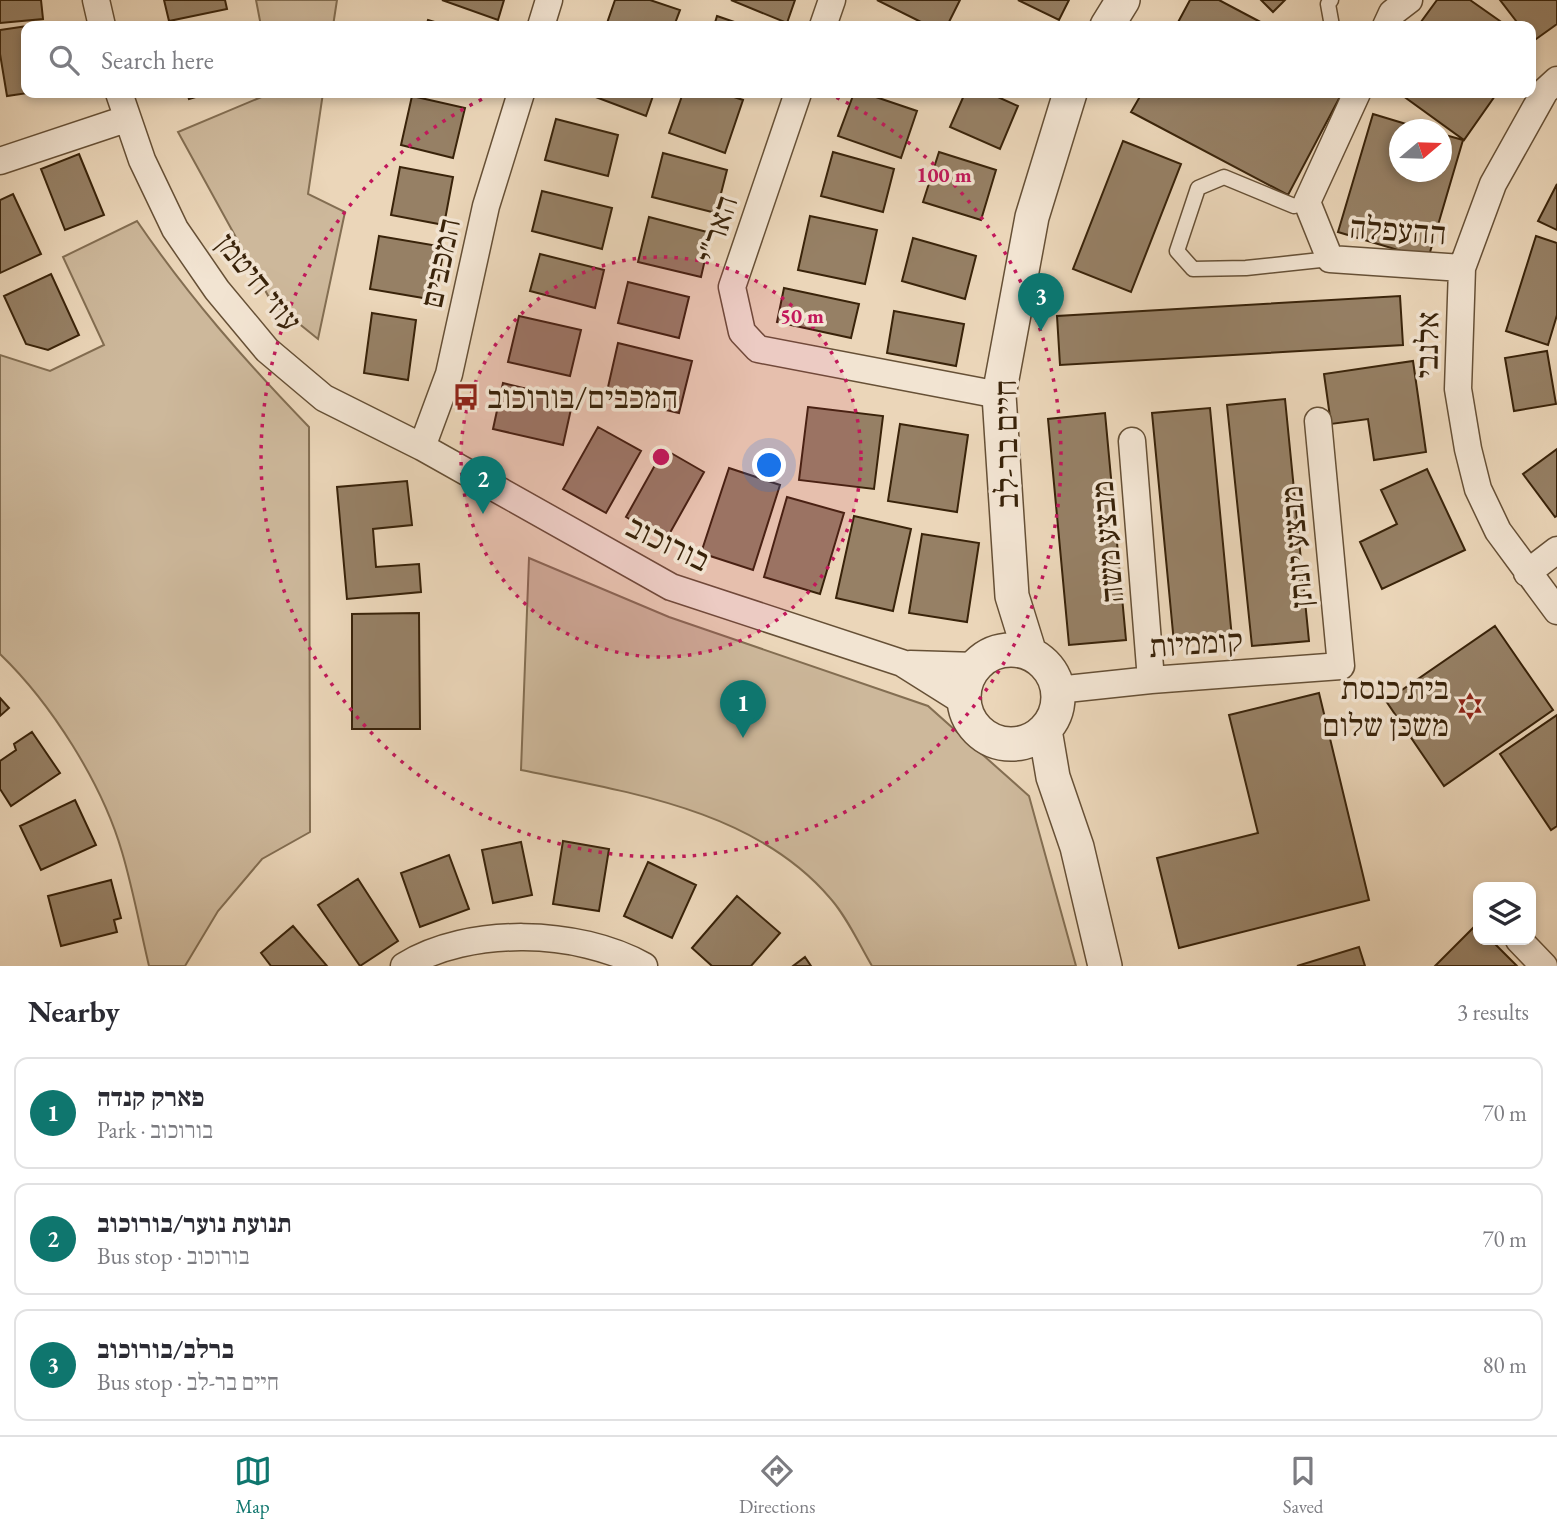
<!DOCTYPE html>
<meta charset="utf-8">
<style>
body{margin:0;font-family:"EB Garamond","Frank Ruhl Libre",serif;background:#f2f2f3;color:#2b2b33}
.controls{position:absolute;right:21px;bottom:21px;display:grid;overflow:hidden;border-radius:14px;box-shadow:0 4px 10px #0003}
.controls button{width:63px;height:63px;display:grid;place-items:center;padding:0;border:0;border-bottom:2px solid #e1e1e2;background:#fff;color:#2b2b33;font:35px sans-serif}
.compass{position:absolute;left:1389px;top:119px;width:63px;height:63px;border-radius:50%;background:#fff;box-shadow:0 4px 10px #0003;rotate:71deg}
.you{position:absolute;left:770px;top:466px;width:24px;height:24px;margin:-18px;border:5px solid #fff;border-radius:50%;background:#1a73e8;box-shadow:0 0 0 10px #1a73e833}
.badge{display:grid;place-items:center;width:46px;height:46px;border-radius:50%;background:#0f766e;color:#fff;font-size:23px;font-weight:700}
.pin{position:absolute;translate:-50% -58px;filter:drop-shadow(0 2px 4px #0008)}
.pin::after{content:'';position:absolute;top:37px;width:24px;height:21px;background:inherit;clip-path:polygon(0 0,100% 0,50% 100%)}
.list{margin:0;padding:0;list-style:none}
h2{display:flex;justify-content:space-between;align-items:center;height:91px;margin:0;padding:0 28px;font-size:30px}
h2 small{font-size:23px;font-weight:400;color:#7c7c81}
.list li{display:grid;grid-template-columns:46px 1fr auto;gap:21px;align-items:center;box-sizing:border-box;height:112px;margin:0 14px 14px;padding:0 14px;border:2px solid #e1e1e2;border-radius:14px}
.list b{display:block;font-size:26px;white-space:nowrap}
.list p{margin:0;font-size:23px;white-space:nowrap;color:#7c7c81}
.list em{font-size:23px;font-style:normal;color:#7c7c81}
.icon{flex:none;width:38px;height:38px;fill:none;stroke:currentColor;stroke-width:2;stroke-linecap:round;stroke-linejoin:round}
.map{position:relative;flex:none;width:1557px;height:966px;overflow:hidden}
.search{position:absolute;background:#fff;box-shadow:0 4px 10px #0003;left:21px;right:21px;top:21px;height:77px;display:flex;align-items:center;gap:18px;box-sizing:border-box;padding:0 24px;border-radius:14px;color:#7c7c81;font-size:26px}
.sheet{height:469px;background:#fff}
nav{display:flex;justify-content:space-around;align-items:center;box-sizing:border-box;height:98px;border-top:2px solid #e1e1e2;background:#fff;font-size:19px;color:#7c7c81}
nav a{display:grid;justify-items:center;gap:4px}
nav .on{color:#0f766e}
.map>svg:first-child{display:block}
</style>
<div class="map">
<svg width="1557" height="966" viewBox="0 0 1557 966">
<rect width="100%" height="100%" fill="#ebd6b9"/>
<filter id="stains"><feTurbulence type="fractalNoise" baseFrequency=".00286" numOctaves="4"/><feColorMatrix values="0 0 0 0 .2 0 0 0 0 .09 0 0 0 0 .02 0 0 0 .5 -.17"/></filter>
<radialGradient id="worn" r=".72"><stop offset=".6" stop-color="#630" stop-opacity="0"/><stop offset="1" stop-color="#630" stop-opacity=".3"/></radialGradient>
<path fill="#cdb89b" stroke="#836e52" stroke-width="2" d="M256 0H337L333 26H261Z
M271 93H323L308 194 345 212 318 339 271 301 178 132Z
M137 221C189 297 245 361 309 427L310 832 262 859 218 911 185 966H149C140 928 133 889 122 852 102 783 51 703 0 654V355L50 371 104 345 63 257Z
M529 558 669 617 928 706 1029 796 1076 966H872C859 944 847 917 830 898 755 810 628 792 521 770Z"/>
<path fill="#968065" stroke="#39230a" stroke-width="2" d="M0 0H41L43 19 0 23Z
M164 0H225L227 9 169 21Z
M442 0H504L498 20Z
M615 0H650L680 10 674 26H606Z
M731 0H795L787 23Z
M877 0H960L947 26H929Z
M1018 0H1069L1059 20Z
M1190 0H1219L1268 26H1176Z
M1261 0H1285L1273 12Z
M1437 0H1470L1507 26H1418Z
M1500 0H1557V24L1532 42 1531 26H1520Z
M717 16 746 26H714Z
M428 20 448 26H426Z
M48 23V26H26L28 93 7 96 0 54V30Z
M187 93H209L189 99Z
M585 93H654L646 116Z
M683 93H722L743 100 725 153 669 133Z
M854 93H864L917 111 901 158 838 136Z
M965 93H989L1018 106 1000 149 950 127Z
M1142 93H1342L1288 195 1131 112Z
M1399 93H1497L1464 140Z
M412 96 465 108 453 158 401 145Z
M1373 114 1426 130H1400V172H1442V134L1463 140 1428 259 1338 232Z
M556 119 618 135 608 176 545 160Z
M1123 141 1181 164 1131 292 1073 269Z
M833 152 894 169 883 212 821 196Z
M939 152 996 170 981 220 923 202Z
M663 153 727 170 716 213 652 197Z
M79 154 104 215 65 230 41 169Z
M400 167 453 177 444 225 391 215Z
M1557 184V230L1538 221Z
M542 191 612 208 602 249 532 231Z
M13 194 41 254 0 273V200Z
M810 216 877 230 865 284 798 270Z
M649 217 711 233 701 277 638 262Z
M379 236 444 247 435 300 370 289Z
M1536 236 1557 243V315L1548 345 1506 331Z
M913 238 976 256 965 299 902 281Z
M540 254 604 270 595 308 530 291Z
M51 274 79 335 48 350 26 344 4 296Z
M628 282 689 297 679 338 618 323Z
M784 288 859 304 851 338 777 322Z
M1400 296 1403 345 1060 365 1057 316Z
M894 311 964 324 956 366 887 353Z
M372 313 416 320 408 380 364 373Z
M519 316 581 330 570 376 508 362Z
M618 343 692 361 679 413 606 396Z
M1547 351 1556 404 1514 411 1505 358Z
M1413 361 1426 452 1374 460 1368 419 1331 424 1324 374Z
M503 383 573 400 563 445 493 429Z
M1285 399 1309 641 1252 646 1227 405Z
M808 407 883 416 874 489 799 480Z
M1210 408 1232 638 1174 643 1152 413Z
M1105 413 1126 640 1069 645 1048 419Z
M900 424 968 435 957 512 888 501Z
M598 427 641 451 606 513 563 489Z
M664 449 704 472 666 540 626 517Z
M1557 449V516L1555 517 1523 474Z
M729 468 780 485 753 570 701 553Z
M1427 469 1465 550 1382 589 1360 542 1397 524 1381 490Z
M407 481 412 525 373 529 376 567 419 564 421 592 347 599 337 487Z
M787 497 844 513 820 594 764 577Z
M854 516 911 529 893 611 836 598Z
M922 534 979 543 967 622 909 613Z
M419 613 420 729H352V614Z
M1495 626 1553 710 1444 786 1386 701Z
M1319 693 1369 900 1179 948 1157 858 1258 833 1229 715Z
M0 698 9 708 0 716Z
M1557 715V826L1551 830 1500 754Z
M32 732 60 773 11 806 0 789V761L16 750 14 744Z
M75 800 96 845 41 870 20 826Z
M563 841 609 849 599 911 553 904Z
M521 842 532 895 493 903 482 850Z
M449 855 469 909 420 927 401 873Z
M648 862 696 885 672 938 624 916Z
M358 879 398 941 360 966 318 905Z
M111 880 121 918 114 920 117 932 61 946 48 896Z
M737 896 780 933 751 966H712L692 948Z
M1476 925 1478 940H1491L1517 966H1435Z
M293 926 327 966H271L261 953Z
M1359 947 1365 966H1297Z
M805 957 811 966H793Z"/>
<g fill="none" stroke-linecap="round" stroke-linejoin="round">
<defs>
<path id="service" d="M1331 0 1328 4 1332 26
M1307 202 1294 206 1224 177 1198 188 1177 251 1193 269 1246 268 1330 259"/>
<path id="minor" d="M96 0 102 26
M541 26 549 0
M823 26 832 0
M1386 26 1392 13 1409 0
M1557 80 1545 91 1493 184 1462 268 1458 389 1468 449 1478 489 1498 531 1557 611
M119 93 142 160 175 229 217 290 267 350 324 398 422 447 671 587 902 663 964 702
M798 93 732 287 742 332 758 349 999 395
M1357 93 1307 202 1330 259 1462 268
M0 161 126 119
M1132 441 1151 680
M422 447 449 374 486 206 521 93
M1527 573 1557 550
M910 664 976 666
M1057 690 1151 680 1341 666 1318 421
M1519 940 1544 966
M404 966C469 926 578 929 644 966"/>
<path id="tertiary" d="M1107 26 1123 0
M964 697a47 47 0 1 1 94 0a47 47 0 1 1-94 0Z
M1030 654 1012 596 999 395 1032 217 1070 93
M1045 730 1053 777 1077 847 1105 966"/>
</defs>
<use href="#service" stroke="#665036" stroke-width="17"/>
<use href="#minor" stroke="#665036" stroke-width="29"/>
<use href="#tertiary" stroke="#665036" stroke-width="36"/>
<use href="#service" stroke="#f2e4d2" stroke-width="14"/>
<use href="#minor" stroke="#f2e4d2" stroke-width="26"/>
<use href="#tertiary" stroke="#f2e4d2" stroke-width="33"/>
</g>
<circle cx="661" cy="457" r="200" fill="#c2185b" fill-opacity=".12"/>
<g fill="none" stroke="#c2185b" stroke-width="3.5" stroke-dasharray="3.5 7">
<circle cx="661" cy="457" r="200"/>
<path d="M827 93A400 400 0 1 1 495 93"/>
</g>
<defs>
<symbol id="bus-bare" viewBox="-9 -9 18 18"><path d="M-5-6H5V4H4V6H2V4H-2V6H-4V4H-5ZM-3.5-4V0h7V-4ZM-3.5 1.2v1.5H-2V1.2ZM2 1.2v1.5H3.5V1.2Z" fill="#8f2418" stroke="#f2e4d2" stroke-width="2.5" paint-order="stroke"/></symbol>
<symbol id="synagogue-bare" viewBox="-9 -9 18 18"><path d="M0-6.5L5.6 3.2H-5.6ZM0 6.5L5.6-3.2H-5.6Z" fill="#8f2418" stroke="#f2e4d2" stroke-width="2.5" paint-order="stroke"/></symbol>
</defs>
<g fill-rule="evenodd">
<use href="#bus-bare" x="447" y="378" width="38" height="38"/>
<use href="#synagogue-bare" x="1451" y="687" width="38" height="38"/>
</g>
<g text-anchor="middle" stroke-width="7" stroke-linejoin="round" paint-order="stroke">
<g font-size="32" fill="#39230a" stroke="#f2e4d2">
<text transform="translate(717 229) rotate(-72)" y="11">האר"י</text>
<text transform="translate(1398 230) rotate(4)" y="11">ההעפלה</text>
<text transform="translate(440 263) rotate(-78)" y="11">המכבים</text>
<text transform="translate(259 282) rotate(51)" y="11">עוזי חיטמן</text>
<text transform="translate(1427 345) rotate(-89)" y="11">אלנבי</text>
<text transform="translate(1006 444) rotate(-91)" y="11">חיים בר-לב</text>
<text transform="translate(1107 542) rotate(-95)" y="11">מבצע משה</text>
<text transform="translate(668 543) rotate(26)" y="11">בורוכוב</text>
<text transform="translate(1296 547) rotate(-95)" y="11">מבצע יונתן</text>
<text transform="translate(1196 643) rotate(-4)" y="11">קוממיות</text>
</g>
<g font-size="32" fill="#39230a" stroke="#f2e4d2" text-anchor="start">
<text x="487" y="408">המכבים/בורוכוב</text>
<text x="1449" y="699" text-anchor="end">בית כנסת<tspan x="1449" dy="37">משכן שלום</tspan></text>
</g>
</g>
<circle cx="661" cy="457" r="10" fill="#c2185b" stroke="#f2e4d2" stroke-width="3.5"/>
<g font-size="21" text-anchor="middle" font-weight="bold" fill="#c2185b" stroke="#f2e4d2" stroke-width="7" stroke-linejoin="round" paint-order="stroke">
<text x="944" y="182">100 m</text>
<text x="802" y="323">50 m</text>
</g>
<rect width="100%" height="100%" filter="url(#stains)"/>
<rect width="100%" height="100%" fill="url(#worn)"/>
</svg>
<div class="controls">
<button><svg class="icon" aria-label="layers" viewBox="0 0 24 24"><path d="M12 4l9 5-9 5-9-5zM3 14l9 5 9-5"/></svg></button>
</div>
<svg class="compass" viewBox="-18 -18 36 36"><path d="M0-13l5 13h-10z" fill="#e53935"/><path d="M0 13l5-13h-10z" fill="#7c7c81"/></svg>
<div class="you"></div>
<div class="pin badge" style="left:743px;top:738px">1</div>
<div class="pin badge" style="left:483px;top:514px">2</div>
<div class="pin badge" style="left:1041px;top:331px">3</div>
<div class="search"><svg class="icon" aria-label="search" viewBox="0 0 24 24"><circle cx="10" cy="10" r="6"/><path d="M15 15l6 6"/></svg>Search here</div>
</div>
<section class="sheet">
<h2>Nearby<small>3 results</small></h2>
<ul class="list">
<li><span class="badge">1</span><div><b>פארק קנדה</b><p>Park · בורוכוב</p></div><em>70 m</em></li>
<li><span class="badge">2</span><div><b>תנועת נוער/בורוכוב</b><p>Bus stop · בורוכוב</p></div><em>70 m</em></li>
<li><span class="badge">3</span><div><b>ברלב/בורוכוב</b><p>Bus stop · חיים בר-לב</p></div><em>80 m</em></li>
</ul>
</section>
<nav>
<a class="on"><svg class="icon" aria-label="map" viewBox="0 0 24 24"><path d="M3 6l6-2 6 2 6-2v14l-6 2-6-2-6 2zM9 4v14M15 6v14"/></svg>Map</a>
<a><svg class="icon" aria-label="directions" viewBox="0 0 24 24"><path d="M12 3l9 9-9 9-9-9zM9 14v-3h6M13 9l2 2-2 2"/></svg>Directions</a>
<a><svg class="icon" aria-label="saved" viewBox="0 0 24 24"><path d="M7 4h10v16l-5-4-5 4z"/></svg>Saved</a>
</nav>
